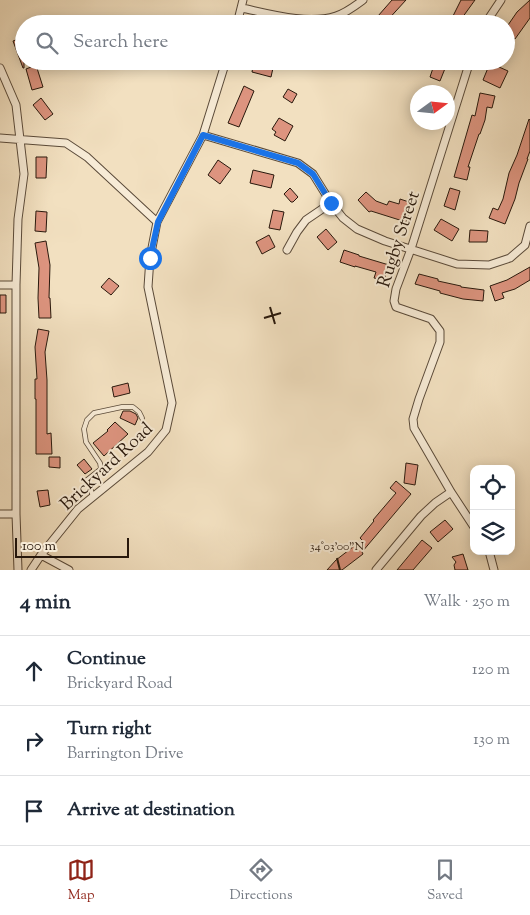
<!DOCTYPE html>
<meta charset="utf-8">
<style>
body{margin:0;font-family:"Sorts Mill Goudy",serif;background:#f6f6f7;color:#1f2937}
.controls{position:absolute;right:15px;bottom:15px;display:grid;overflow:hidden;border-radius:10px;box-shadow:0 2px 12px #0003}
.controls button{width:45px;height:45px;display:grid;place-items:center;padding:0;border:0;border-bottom:1px solid #e0e1e3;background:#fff;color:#1f2937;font:25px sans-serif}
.compass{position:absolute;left:410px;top:85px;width:45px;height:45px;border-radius:50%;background:#fff;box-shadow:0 2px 12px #0003;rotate:75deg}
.scale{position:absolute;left:15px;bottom:12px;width:114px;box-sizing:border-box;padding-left:5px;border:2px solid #28180c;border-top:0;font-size:14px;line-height:18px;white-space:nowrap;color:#28180c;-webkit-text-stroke:4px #f7ebd6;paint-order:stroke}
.stop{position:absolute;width:15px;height:15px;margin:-11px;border:4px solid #1a73e8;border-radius:50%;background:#fff}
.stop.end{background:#1a73e8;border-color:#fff;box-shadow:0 1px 5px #0008}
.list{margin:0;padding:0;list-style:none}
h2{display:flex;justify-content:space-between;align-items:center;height:65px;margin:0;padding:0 20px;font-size:21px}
h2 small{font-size:16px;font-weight:400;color:#747a83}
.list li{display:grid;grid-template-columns:32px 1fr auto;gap:15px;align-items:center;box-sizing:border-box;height:70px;padding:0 20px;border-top:1px solid #e0e1e3}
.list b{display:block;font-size:19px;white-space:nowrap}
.list p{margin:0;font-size:16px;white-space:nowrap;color:#747a83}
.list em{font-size:16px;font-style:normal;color:#747a83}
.icon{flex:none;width:28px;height:28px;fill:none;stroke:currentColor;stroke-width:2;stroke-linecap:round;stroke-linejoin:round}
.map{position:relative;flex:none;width:530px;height:570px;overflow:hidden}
.search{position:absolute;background:#fff;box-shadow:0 2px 12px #0003;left:15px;right:15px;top:15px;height:55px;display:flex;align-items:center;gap:12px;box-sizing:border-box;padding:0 18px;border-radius:28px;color:#747a83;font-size:19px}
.sheet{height:275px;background:#fff}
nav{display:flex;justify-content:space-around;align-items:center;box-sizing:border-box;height:70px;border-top:1px solid #e0e1e3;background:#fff;font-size:14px;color:#747a83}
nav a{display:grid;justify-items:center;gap:2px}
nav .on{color:#8f2418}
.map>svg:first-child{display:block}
</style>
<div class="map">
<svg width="530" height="570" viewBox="0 0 530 570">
<rect width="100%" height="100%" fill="#f2e0c0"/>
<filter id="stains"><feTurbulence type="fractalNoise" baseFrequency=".004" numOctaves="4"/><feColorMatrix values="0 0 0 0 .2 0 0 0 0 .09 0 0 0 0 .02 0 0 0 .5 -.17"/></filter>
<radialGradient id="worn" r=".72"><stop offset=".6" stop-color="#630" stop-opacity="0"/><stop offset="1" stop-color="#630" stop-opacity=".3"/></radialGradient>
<path fill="#dd947f" stroke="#28180c" d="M392 0H406L385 23 378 16Z
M461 0H475L462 18 465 19 463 24H449Z
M530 0V18L515 39 513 38 506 54V28L517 12Z
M24 37V68H23L13 41Z
M254 61H267L265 66 273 68 271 77 252 72Z
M435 62 446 66 440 81 430 77Z
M490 63 508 71 500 88 483 80Z
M36 65 43 87 32 90 26 69Z
M244 86 254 91 239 127 228 123Z
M288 89 297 94 292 103 283 97Z
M480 93 495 96 492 108 487 107 485 120 480 134H479L468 167H470L467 180 454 177 472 115 475 116Z
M41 98 53 114 45 120 33 105Z
M279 118 293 126 285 141 274 135 276 132 272 129Z
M529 119 530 120V151L527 159H528L519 183 515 199 505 224 489 218 493 208 498 210 503 199 509 173 517 155Z
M36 157H47L46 178H36Z
M218 160 231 169 220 184 208 175Z
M253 170 274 175 271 188 250 183Z
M290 188 298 197 293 202H291L284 194Z
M450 188 460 191 455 210 444 206Z
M366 192 376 201 387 205 389 201 399 204 400 199 412 203 406 222 371 211 369 212 358 200Z
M273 210 284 212 280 230 269 228Z
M36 211 47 212 46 232 35 231Z
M441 219 459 229 452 241 434 230Z
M326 229 337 242 328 250 317 237Z
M470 230 488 231 487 242H469Z
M269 235 275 247 262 254 256 242Z
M46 241 50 265 49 298H50L51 318H39L38 298 39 268 35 243Z
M344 250 359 255V256L389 265 384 280 374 278 376 272 355 266V267L340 262Z
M530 267V280L515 289 502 293 504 298 495 301 490 286 507 280Z
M419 274 438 279V281L461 286V287L484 290 483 301 463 299 440 293V291L415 284Z
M109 278 119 286 111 295 101 287Z
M0 295H6V313H0Z
M38 329 49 331 45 352 47 380V434L51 433 52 454H36V399H35V379H37L35 347Z
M128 383 130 393 114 397 112 387Z
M123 411H130L136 414 138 418 135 425 120 418Z
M115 422 128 434 104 456 93 443 108 431 107 430Z
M49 457H60V468L49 467Z
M84 459 92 469 85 474 77 465Z
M406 463 418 465 415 485 404 483Z
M396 481 411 494 362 552 363 554 342 570H327L336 560 362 540 360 538 374 521 373 520 396 493 390 488Z
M48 490 50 505 40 507 37 491Z
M445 520 453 529 438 542 430 532Z
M422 540 432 548 413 570H397Z
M463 554 468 570H455L454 565 456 562 452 557Z"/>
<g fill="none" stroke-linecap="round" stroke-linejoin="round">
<defs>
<path id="lane" d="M93 496 87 480 101 469 100 463 86 442 84 429 87 420 94 413 122 407H133L139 412 142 418"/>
<path id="street" d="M242 8C270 14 308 25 336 16 346 13 355 6 363 0
M237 24 243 0
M485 24 501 0
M470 61 411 249 396 289 394 301 396 307 431 319 440 331V342L419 399 413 419 414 428 451 492 474 527
M0 68 16 105 24 174 18 219 16 285V514L18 570
M203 135 298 163 313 174 331 203 343 218 357 229 385 241 457 264 489 265 510 258 525 245 530 226
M0 138 66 143 87 157 157 222
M287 250 297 232 306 220 331 203
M0 285H16
M0 514H16
M489 551 494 570
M41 555 69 570
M31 570 41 555 78 509 148 452 166 430 172 403 148 287 150 258 157 222 203 135 226 61
M376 570 421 516 435 503 451 492"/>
</defs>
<use href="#lane" stroke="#5a4a39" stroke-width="5.5"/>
<use href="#street" stroke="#5a4a39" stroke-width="9"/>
<use href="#lane" stroke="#f7ebd6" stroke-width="4"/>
<use href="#street" stroke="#f7ebd6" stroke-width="7"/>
</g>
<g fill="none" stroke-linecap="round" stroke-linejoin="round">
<path stroke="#1a73e8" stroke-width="6" d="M150 258 158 222 203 135 298 163 313 174 331 203"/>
</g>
<path fill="none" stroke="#28180c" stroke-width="2" d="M270 307 275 324M264 318 281 313M337 558 340 570"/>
<g text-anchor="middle" stroke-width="4" stroke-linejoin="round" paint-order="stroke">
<g font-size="18" fill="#28180c" stroke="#f7ebd6">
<text transform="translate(398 239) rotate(-72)" y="6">Rugby Street</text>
<text transform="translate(106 466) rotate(-43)" y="6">Brickyard Road</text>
</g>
</g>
<g font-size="12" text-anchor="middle" fill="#28180c" stroke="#f7ebd6" stroke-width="4" stroke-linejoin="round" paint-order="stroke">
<text x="337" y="550">34°03'00"N</text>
</g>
<rect width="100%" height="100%" filter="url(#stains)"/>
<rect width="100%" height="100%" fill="url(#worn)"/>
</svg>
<div class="controls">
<button><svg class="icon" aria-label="locate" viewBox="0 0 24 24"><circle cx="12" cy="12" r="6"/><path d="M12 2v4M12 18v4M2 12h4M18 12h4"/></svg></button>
<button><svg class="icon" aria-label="layers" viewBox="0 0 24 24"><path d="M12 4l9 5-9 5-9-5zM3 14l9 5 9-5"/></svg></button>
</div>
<svg class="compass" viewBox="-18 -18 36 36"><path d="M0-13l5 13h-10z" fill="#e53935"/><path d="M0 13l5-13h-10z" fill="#747a83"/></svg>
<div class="scale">100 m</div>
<div class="stop" style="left:150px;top:258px"></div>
<div class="stop end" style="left:331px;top:203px"></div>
<div class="search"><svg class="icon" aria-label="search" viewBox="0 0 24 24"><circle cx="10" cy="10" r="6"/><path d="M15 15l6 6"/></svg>Search here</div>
</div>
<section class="sheet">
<h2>4 min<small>Walk · 250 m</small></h2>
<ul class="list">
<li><svg class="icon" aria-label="ahead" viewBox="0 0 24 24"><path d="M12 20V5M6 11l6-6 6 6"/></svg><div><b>Continue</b><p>Brickyard Road</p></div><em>120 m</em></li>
<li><svg class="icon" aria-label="right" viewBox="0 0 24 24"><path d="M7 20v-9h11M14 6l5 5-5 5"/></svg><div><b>Turn right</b><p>Barrington Drive</p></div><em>130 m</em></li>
<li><svg class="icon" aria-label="arrive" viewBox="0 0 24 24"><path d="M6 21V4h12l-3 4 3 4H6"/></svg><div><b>Arrive at destination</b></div></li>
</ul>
</section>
<nav>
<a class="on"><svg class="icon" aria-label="map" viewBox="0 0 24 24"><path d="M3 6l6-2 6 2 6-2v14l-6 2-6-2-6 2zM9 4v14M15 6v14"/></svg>Map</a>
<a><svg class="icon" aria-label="directions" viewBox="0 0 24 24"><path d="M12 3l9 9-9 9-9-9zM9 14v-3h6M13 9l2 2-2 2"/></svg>Directions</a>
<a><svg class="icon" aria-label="saved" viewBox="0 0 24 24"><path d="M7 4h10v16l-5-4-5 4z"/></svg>Saved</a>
</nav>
